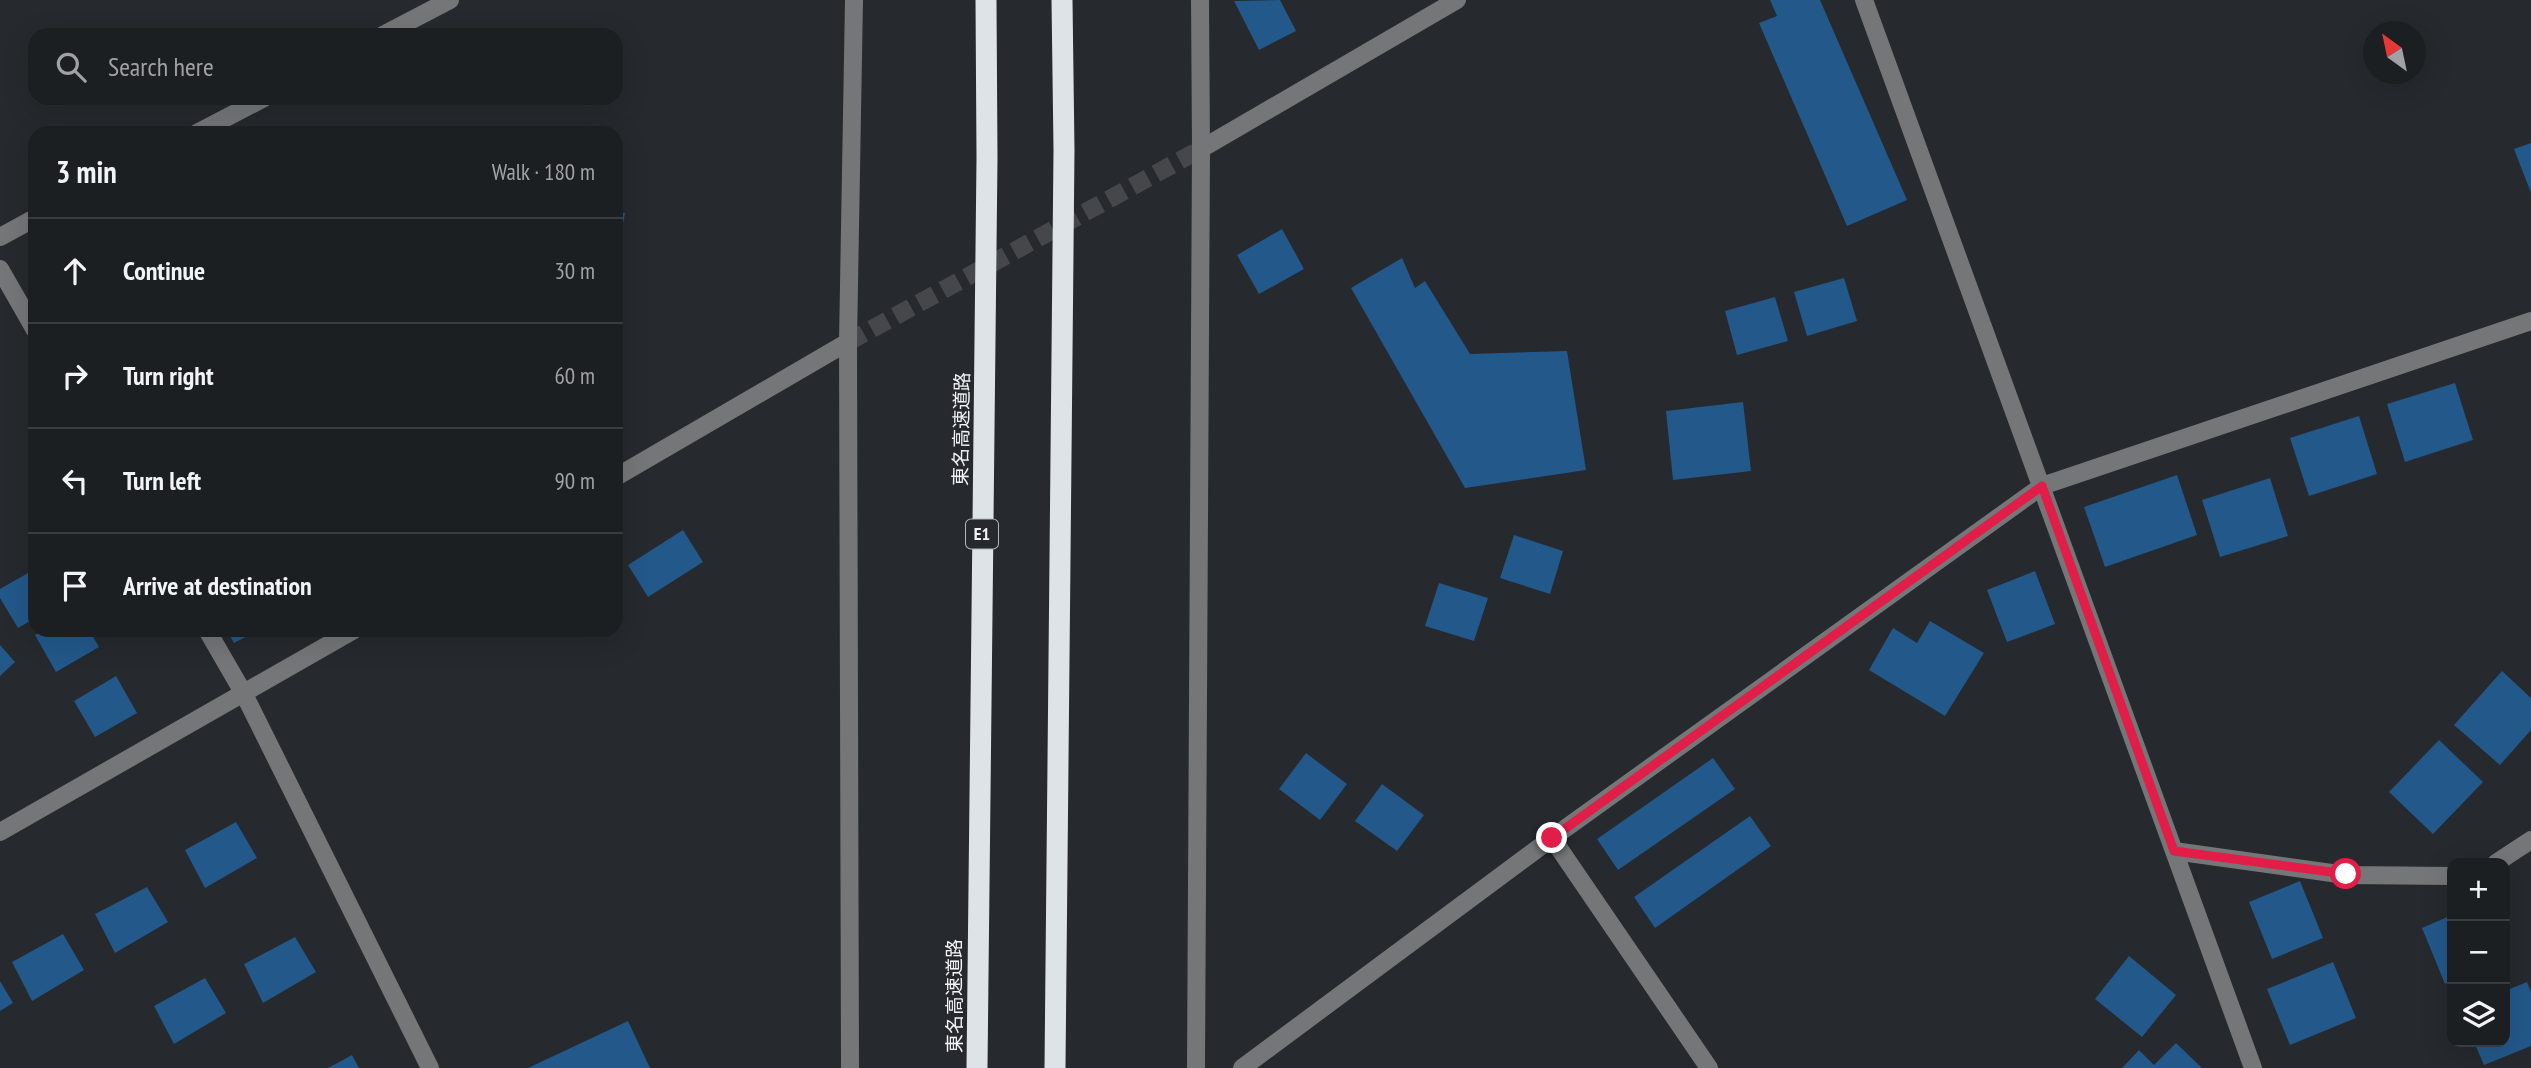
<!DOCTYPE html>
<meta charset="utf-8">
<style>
body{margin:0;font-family:"PT Sans Narrow","Noto Sans JP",sans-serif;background:#292c2f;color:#f1f3f6}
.controls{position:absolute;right:21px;bottom:21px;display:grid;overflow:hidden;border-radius:14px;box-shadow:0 7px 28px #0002}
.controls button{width:63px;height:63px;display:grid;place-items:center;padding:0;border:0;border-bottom:2px solid #3a3d40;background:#1c1f22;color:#f1f3f6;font:35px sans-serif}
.compass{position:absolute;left:2363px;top:21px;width:63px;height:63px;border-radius:50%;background:#1c1f22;box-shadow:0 7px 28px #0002;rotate:327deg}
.stop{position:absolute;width:21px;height:21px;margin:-16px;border:5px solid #e11d48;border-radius:50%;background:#fff}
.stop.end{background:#e11d48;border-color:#fff;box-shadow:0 2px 7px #0008}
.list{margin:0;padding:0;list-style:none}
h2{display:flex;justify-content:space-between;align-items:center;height:91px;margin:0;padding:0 28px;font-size:30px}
h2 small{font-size:23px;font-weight:400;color:#a0a2a5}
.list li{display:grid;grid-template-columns:46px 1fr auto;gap:21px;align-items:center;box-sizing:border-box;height:105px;padding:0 28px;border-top:2px solid #3a3d40}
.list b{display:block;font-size:26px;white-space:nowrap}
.list em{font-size:23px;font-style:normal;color:#a0a2a5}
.icon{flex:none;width:38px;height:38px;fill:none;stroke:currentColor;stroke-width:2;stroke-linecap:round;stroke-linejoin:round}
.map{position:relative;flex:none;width:2531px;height:1068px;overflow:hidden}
.search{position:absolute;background:#1c1f22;box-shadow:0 7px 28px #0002;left:28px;top:28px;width:595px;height:77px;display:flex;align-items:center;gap:18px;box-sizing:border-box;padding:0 24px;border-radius:21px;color:#a0a2a5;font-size:26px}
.panel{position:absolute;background:#1c1f22;box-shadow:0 7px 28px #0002;left:28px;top:126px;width:595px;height:511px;border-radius:21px}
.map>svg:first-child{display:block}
</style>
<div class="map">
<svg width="2531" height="1068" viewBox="0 0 2531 1068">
<rect width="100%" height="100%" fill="#26292d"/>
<path fill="#22588a" d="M1280 0 1296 31 1259 50 1234 1Z
M1770 0H1820L1907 200 1847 226 1759 23 1777 16Z
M2531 143V193L2514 149Z
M616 212 625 213 617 257H616Z
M1282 229 1304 269 1259 294 1237 255Z
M1402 258 1415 288 1425 281 1470 354 1567 351 1586 470 1465 488 1351 288Z
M1844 278 1857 321 1807 336 1794 292Z
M1775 297 1788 341 1737 355 1725 311Z
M2455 383 2473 440 2405 462 2387 404Z
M1743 402 1751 471 1673 480 1666 411Z
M2359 416 2377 474 2309 496 2290 438Z
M2177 475 2197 535 2105 567 2084 507Z
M2270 478 2288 536 2220 557 2202 500Z
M683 530 703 562 648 597 628 565Z
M1514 535 1563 551 1550 594 1500 578Z
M35 569V618L18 628 0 598V589Z
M2035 571 2055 624 2007 642 1987 590Z
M1439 583 1488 598 1474 641 1425 626Z
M1930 621 1984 653 1945 716 1869 670 1893 628 1917 643Z
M44 630H89L99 647 56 672 35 635Z
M227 630H259L234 643Z
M0 645 15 662 0 676Z
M2502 671 2531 698V730L2500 765 2454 725Z
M116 676 137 713 95 737 74 701Z
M2439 740 2483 782 2433 834 2389 792Z
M1306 753 1347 784 1320 820 1279 789Z
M1713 758 1735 789 1618 870 1597 839Z
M1382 784 1424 815 1397 851 1355 821Z
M1750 816 1771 846 1655 928 1634 897Z
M236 822 257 858 205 888 185 850Z
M2300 881 2323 938 2272 959 2249 902Z
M147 887 168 922 115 953 95 914Z
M2452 915V980L2445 984 2422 928Z
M63 934 84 970 32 1001 12 962Z
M295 937 316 972 263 1003 244 964Z
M2129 956 2176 995 2142 1037 2095 999Z
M2333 962 2356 1018 2290 1045 2267 989Z
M205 978 226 1013 174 1044 154 1006Z
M0 981 13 1003 0 1011Z
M2527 982 2531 992V1046L2484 1065 2474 1042H2505V991Z
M628 1021 650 1068H528Z
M2176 1043 2202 1068H2122L2139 1050 2154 1065Z
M352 1055 359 1068H328Z"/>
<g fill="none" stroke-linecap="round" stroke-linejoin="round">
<path stroke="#45474b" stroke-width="18" stroke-dasharray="18 9" stroke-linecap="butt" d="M848 342 1201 149"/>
<path stroke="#747678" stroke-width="18" d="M1864 0 2253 1068
M383 35 450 0
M197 133 264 98
M1201 149 1457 0
M0 237 35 218
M0 269 35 330
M616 477 848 342
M207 630 244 694 430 1068
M0 832 354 630
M1552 838 1709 1068
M2174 851 2346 875 2452 876
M2496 863 2531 840
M850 1068 848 342 854 0
M1196 1068 1201 149 1200 0
M1242 1068 1552 838 2042 486 2531 321"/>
<path stroke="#dee3e8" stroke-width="21" d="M977 1068 987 158 986 0
M1055 1068 1064 150 1062 0"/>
</g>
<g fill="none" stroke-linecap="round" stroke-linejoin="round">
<path stroke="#e11d48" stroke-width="9" d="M1552 838 2042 486 2174 851 2346 874"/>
</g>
<g text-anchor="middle" stroke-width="5" stroke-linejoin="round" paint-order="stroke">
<rect fill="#26292d" stroke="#b5b7ba" stroke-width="2" x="966" y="519.5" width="32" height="29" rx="5"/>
<g font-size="18" font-weight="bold" fill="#f2f4f7">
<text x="982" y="540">E1</text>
</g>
<g font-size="19" fill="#f2f4f7" stroke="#26292d">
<text transform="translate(961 429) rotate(-89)" y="7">東名高速道路</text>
<text transform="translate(954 996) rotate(-90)" y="7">東名高速道路</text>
</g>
</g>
</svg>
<div class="controls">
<button>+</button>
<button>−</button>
<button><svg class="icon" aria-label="layers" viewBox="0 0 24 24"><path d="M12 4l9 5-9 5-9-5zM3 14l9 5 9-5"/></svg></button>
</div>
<svg class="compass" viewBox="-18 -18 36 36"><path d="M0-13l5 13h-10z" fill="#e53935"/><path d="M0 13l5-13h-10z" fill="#a0a2a5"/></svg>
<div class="stop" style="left:2346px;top:874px"></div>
<div class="stop end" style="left:1552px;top:838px"></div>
<div class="search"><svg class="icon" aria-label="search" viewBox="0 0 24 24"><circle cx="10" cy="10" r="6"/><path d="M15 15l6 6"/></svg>Search here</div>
<section class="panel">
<h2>3 min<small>Walk · 180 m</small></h2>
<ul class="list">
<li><svg class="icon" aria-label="ahead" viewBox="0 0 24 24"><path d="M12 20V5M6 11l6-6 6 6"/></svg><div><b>Continue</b></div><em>30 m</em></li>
<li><svg class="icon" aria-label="right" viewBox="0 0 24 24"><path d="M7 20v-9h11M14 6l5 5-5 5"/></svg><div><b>Turn right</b></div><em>60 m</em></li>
<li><svg class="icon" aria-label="left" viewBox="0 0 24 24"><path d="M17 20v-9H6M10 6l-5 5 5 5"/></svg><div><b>Turn left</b></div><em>90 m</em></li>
<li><svg class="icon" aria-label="arrive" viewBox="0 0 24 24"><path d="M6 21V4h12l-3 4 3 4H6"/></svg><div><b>Arrive at destination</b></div></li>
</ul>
</section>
</div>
